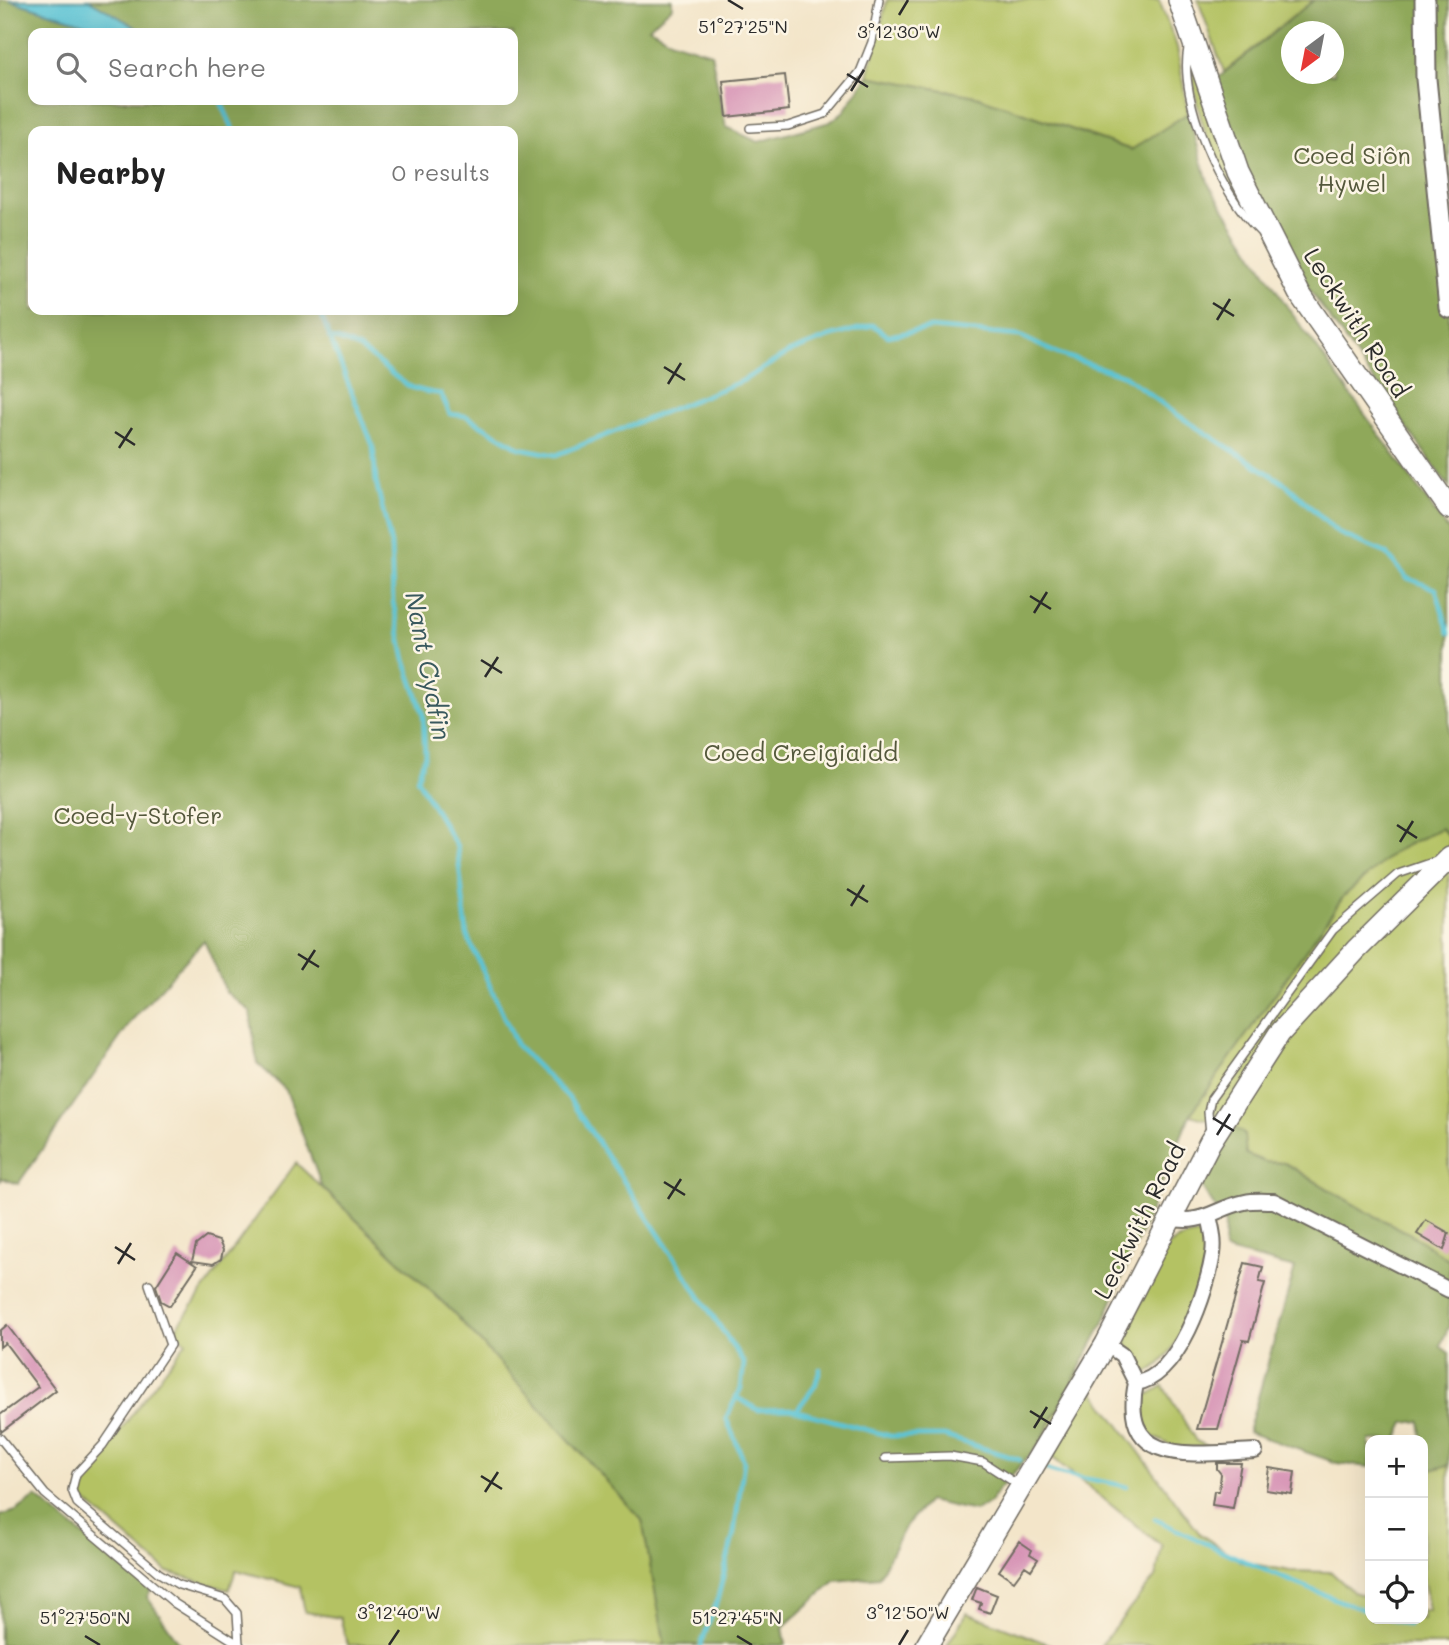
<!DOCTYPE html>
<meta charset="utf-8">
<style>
body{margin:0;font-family:Mali,sans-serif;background:#f6f6f6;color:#222}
.controls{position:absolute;right:21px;bottom:21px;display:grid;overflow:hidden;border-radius:14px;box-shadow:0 7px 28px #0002}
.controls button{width:63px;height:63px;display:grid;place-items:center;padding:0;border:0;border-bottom:2px solid #e0e0e0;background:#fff;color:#222;font:35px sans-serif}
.compass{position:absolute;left:1281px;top:21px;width:63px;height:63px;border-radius:50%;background:#fff;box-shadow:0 7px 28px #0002;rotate:212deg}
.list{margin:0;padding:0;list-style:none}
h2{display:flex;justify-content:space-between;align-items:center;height:91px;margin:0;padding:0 28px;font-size:30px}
h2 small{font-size:23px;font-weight:400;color:#767676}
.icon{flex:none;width:38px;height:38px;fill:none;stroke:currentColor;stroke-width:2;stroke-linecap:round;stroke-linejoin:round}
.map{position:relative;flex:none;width:1449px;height:1645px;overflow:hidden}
.search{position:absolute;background:#fff;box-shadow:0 7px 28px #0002;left:28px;top:28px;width:490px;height:77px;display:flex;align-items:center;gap:18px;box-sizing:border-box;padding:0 24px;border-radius:14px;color:#767676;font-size:26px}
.panel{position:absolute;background:#fff;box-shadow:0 7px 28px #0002;left:28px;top:126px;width:490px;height:189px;border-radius:14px}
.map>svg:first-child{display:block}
</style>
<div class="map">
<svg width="1449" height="1645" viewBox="0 0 1449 1645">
<rect width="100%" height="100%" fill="#fcf5e5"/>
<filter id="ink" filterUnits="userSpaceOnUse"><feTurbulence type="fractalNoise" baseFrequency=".0143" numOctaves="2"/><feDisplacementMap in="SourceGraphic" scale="14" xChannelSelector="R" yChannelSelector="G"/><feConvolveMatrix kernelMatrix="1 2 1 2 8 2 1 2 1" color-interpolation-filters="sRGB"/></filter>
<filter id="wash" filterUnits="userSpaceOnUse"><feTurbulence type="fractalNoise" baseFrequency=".00686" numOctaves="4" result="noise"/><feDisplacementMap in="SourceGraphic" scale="28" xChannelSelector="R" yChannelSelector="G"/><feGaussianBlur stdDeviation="1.57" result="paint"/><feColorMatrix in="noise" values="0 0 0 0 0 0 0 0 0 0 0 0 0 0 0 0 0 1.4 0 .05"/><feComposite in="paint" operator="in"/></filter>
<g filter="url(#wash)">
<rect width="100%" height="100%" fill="#f3e5c9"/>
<path fill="#b4c264" stroke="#707648" stroke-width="2" d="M887 0H1159L1177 47 1188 113 1132 150 976 96 868 76Z
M1198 0H1314L1224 72Z
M1193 61 1248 212C1217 179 1191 106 1193 61Z
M1442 828 1449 837V1260L1409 1233 1367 1212 1285 1163 1265 1162 1245 1154 1233 1127 1190 1115 1344 896 1395 851Z
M296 1163 453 1312 642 1520 665 1645H348L340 1618 305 1612 300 1587 236 1570 229 1590 168 1572 84 1500 81 1487 90 1471 186 1342 174 1331Z
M1202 1234 1210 1235C1207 1269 1179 1372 1139 1374L1127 1355V1334L1162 1255C1172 1238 1184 1237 1202 1234Z
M1079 1371 1200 1534 1242 1562 1290 1571 1331 1572 1353 1592 1370 1597V1619H1423V1610L1429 1611 1423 1576V1472L1449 1465V1645H1101L1156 1576 1162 1546 1038 1446Z
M1163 1386 1196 1441 1211 1448 1174 1447 1143 1432 1136 1408 1143 1398Z
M967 1613 1051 1645H947Z"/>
<path fill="#8fa85a" stroke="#5d6a42" stroke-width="2" fill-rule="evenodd" d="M0 0H9L117 33H33V100H513V33H146L89 0H672V7L649 27 672 41 711 53 726 127 758 142 830 122 844 111 868 76 976 96 1131 150 1188 113 1209 185 1288 308 1449 531V837L1441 828 1395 851 1344 896 1190 1115 1103 1324 1038 1446 998 1490 990 1503 975 1511 928 1501 906 1525 879 1577 835 1581 783 1627 786 1645H665L642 1520 453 1312 322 1187 286 1090 257 1063 250 1011 226 992 204 940 133 1019 18 1184 2 1178 0 1182ZM33 131H513V310H33Z
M1314 0H1449V487L1309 289 1243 172 1214 81ZM1292 32H1334V74H1292Z
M1233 1127 1244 1134 1246 1154 1265 1162 1284 1163 1367 1212 1409 1233 1449 1260V1326L1440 1346 1449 1353V1465L1427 1471 1420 1421 1405 1423 1397 1440H1370V1467L1337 1463 1248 1432 1295 1268 1224 1250 1225 1223 1200 1184 1208 1165Z
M36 1497 151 1590 147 1597 181 1645H0V1516L16 1511Z"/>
<path fill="#5bc4d6" stroke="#437880" stroke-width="2" d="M9 0H89L146 33H117Z"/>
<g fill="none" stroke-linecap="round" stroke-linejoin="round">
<path stroke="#5bc4d6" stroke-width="4.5" d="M220 100 234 131
M319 310 373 446 376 482 391 544 393 602 405 660 423 713 425 755 417 779 457 847 467 935 517 1046 568 1097 744 1363 741 1388 726 1418 744 1461 734 1533 717 1601 701 1645
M329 338C368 345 378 367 409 386 417 391 431 392 441 394L450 414 466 416 520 448 556 455 742 381 790 352 829 337 873 325 888 336 931 328 1020 336 1056 353 1125 376 1176 414 1287 485 1338 533 1386 553 1407 578 1436 589 1449 633
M736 1397 758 1410 790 1409 890 1436H944L1020 1460
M796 1411 815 1386 820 1369
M1046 1469C1073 1479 1099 1479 1127 1487
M1155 1519C1224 1553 1298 1586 1370 1612
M1390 1619 1408 1625"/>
</g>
<g id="blocks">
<path fill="#d48db2" d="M785 75 789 110 727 117 723 81Z
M1426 1220 1449 1233 1444 1250 1417 1234Z
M206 1237 219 1241 223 1250 221 1259 213 1264 192 1261 196 1245Z
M177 1253 197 1266 170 1306 161 1301 156 1286Z
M1245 1263 1263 1267 1259 1282 1265 1283 1249 1341 1243 1340 1218 1429H1197Z
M7 1325 56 1390 1 1432 0 1415 38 1387 5 1343 0 1347V1331Z
M1217 1463H1241L1233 1508 1212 1505 1214 1491H1219L1221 1474 1217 1469Z
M1269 1468 1295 1472 1292 1494 1266 1490Z
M1019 1541 1032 1550 1030 1554 1038 1559 1031 1570 1025 1566 1014 1581 999 1571Z
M977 1587 997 1595 990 1613 979 1609 981 1603 972 1600Z"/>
</g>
</g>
<g filter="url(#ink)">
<use href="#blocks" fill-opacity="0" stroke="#716c62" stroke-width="2"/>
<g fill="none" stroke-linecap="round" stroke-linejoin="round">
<defs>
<path id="service" d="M1188 48C1178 102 1221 194 1259 231
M750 128 788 126 825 114 860 72 872 42 879 0
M1210 1134 1208 1112 1211 1099 1333 930 1398 874 1436 861
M149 1284 170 1345 103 1445 76 1474 72 1490 77 1503 159 1573 179 1585 225 1599 237 1613 239 1644
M0 1438 45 1494 174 1603 240 1645
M885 1458 950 1456 983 1462 1020 1486"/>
<path id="minor" d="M1169 1218C1203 1226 1215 1208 1245 1202 1254 1200 1265 1201 1274 1201L1449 1290
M1106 1344 1122 1355 1136 1383C1179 1377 1207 1291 1213 1254 1215 1241 1212 1229 1209 1216
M1136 1383C1118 1470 1199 1453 1255 1451"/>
<path id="tertiary" d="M1425 0 1426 79 1449 308"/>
<path id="secondary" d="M1179 0 1238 172 1299 293 1449 508
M927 1645 1106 1344 1210 1142 1279 1034 1356 950 1449 858"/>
</defs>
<use href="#service" stroke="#716c62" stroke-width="10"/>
<use href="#minor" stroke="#716c62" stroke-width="18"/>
<use href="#tertiary" stroke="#716c62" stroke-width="23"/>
<use href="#secondary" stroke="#716c62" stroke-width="24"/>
<use href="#service" stroke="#fff" stroke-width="7"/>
<use href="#minor" stroke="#fff" stroke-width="14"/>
<use href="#tertiary" stroke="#fff" stroke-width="19"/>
<use href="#secondary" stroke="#fff" stroke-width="21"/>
</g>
</g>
<path fill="none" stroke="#2b2b2b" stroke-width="2.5" d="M728 0 743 9M899 15 908 0M847 74 868 87M851 91 864 70M1213 303 1234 316M1217 320 1230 299M664 367 685 380M668 384 681 363M115 432 135 445M119 448 132 428M1030 596 1051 609M1034 613 1047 592M481 660 502 673M485 677 498 657M1397 825 1417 838M1400 842 1413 821M847 889 868 902M851 906 864 885M298 954 319 967M302 970 315 950M1213 1118 1234 1131M1217 1135 1230 1114M664 1182 685 1195M668 1199 681 1179M115 1247 135 1260M118 1264 131 1243M1030 1411 1051 1424M1034 1428 1047 1407M481 1476 502 1489M485 1492 498 1472M85 1636 100 1645M737 1636 752 1645M389 1645 399 1630M899 1645 908 1630"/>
<g text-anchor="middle" stroke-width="5" stroke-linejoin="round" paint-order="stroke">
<g font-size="24" fill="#54583c" stroke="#fcf5e5">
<text x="1352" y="164">Coed Siôn<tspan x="1352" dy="28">Hywel</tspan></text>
<text x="801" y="761">Coed Creigiaidd</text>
<text x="138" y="824">Coed-y-Stofer</text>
</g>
<g font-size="24" fill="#2b2b2b" stroke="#fcf5e5">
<text transform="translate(1356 323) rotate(57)" y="8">Leckwith Road</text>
<text transform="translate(1140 1221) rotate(-63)" y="8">Leckwith Road</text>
</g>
<g font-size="26" font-style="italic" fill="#39595e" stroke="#fcf5e5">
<text transform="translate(428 666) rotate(79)" y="9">Nant Cydfin</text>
</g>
</g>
<g font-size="18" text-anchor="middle" fill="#2b2b2b" stroke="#fcf5e5" stroke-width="5" stroke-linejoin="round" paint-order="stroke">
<text x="743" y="33">51°27'25"N</text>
<text x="899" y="38">3°12'30"W</text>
<text x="399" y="1619">3°12'40"W</text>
<text x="908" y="1619">3°12'50"W</text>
<text x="85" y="1624">51°27'50"N</text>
<text x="737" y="1624">51°27'45"N</text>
</g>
</svg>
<div class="controls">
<button>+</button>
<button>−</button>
<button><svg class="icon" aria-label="locate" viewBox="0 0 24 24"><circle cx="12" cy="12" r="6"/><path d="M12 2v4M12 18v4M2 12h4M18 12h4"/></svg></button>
</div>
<svg class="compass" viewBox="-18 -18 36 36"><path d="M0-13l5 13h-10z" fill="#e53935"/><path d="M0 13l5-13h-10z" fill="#767676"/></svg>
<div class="search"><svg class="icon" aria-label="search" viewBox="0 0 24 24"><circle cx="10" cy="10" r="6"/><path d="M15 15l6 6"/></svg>Search here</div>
<section class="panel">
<h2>Nearby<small>0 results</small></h2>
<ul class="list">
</ul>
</section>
</div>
